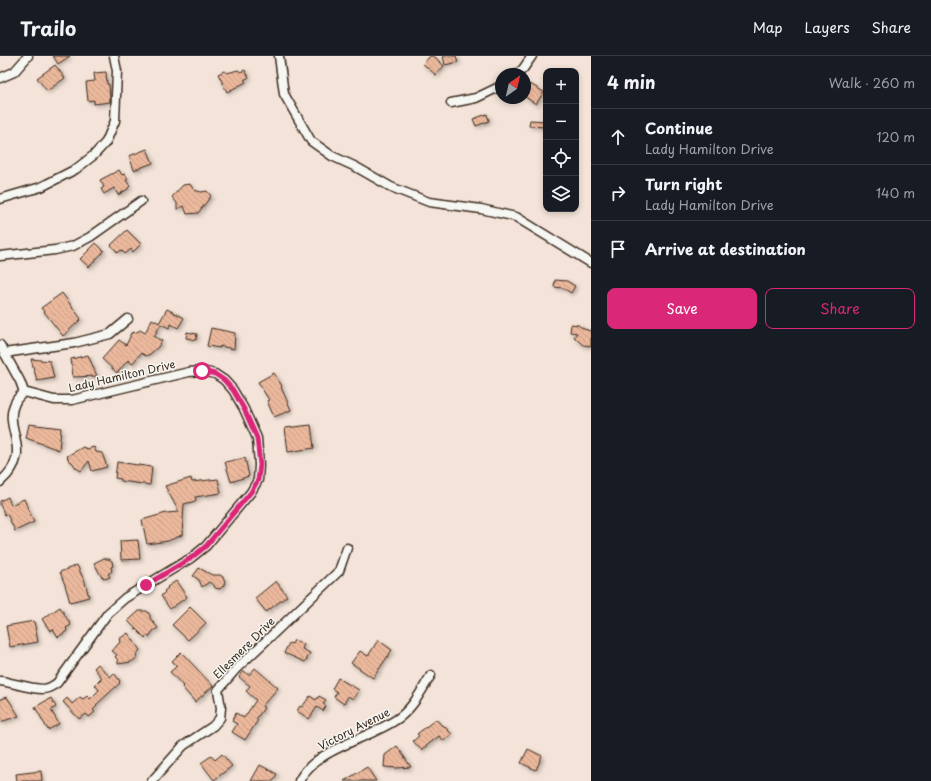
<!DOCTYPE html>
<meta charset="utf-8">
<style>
body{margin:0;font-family:"Playpen Sans",sans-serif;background:#242831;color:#f1f3f6}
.controls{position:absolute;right:12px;top:12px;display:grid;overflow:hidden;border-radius:8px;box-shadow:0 2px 6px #0003}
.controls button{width:36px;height:36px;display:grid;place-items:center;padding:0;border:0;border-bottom:1px solid #363941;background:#171b24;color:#f1f3f6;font:20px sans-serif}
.compass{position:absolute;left:495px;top:12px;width:36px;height:36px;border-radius:50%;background:#171b24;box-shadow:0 2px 6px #0003;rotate:34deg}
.stop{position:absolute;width:12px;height:12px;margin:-9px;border:3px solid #db2777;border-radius:50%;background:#fff}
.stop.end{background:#db2777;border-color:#fff;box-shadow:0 1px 4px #0008}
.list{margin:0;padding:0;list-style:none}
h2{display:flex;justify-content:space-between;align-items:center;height:52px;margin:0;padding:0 16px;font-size:17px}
h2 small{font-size:13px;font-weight:400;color:#9ea1a6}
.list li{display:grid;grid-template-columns:26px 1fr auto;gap:12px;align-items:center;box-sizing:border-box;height:56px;padding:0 16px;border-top:1px solid #363941}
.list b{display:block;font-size:15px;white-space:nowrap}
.list p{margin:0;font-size:13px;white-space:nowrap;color:#9ea1a6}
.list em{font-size:13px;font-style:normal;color:#9ea1a6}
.actions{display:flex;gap:8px;padding:12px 16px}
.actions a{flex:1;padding:9px 0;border:1px solid #db2777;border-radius:8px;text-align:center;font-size:14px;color:#db2777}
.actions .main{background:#db2777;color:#fff}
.icon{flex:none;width:22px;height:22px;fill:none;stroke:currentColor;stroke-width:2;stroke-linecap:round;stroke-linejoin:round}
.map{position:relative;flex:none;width:591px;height:725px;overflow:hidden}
header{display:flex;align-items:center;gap:24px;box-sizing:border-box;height:56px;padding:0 20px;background:#171b24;border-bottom:1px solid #363941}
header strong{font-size:19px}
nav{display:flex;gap:22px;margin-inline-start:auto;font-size:14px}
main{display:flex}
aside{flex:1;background:#171b24}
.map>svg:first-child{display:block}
</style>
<header>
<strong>Trailo</strong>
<nav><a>Map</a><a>Layers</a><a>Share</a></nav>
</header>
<main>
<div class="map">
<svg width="591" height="725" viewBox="0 0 591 725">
<defs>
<pattern id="building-back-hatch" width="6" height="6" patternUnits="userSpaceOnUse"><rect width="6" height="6" fill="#ebb89c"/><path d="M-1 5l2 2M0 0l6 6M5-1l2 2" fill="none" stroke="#ca9e86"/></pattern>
<filter id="shadow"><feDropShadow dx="2" dy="2" stdDeviation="2" flood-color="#0004"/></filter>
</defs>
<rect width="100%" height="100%" fill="#f3e3d8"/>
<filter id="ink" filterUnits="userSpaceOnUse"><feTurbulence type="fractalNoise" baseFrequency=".025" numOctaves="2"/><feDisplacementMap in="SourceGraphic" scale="8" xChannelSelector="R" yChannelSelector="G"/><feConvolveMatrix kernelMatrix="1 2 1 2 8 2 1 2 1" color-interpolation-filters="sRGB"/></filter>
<g filter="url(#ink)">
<path fill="url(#building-back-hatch)" stroke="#3b2a1e" filter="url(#shadow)" d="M53 0H70L58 8Z
M430 0H434L444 10 436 19 423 8Z
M443 0H456L458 6 445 9Z
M55 9 65 22 47 35 37 22Z
M238 14 241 16 245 14 249 21 244 24 246 26 227 36 218 18 224 15 227 17Z
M106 16 107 28H109L110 46 94 48V44L88 45 86 26 95 25 94 17Z
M530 28 544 36 536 48 525 41V36Z
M487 58 489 65 476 70 473 63Z
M530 64 546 65V71L529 70Z
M147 93 153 107 134 114 129 100Z
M119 114 122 119 125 118 128 123 126 124 130 130 128 132V133L118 139 114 132 104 138 101 133 104 131 100 124Z
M190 128 194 134 201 136 207 135 211 140 198 157 187 158 184 150 177 153V147L172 141 183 129Z
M127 174 141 188 133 196 131 193 125 198 121 194 118 197 111 189Z
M96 187 104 195 89 211 80 203Z
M555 224 567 225 575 230 571 237 563 232 554 231Z
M62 237 81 263 63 280 41 252Z
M167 253 184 262 178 272 171 268 169 272 161 268 154 280 162 285 158 291 150 298 146 300 141 297 132 308 128 304 117 317 102 303 119 284 126 289 130 281V278L134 276 135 277 140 274 145 277 152 263 159 267Z
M571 268 578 269 584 273 591 275V290L583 289 574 281 577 277 570 276Z
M211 272 235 277 234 293 220 290V292L207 290Z
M187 276 197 278 196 284 186 282Z
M88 299 97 320 73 321 71 303Z
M31 303 50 305 54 322 37 325Z
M274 317 282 330 281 331 291 354 274 361 267 345 269 344 258 326Z
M29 368 61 372 59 394 26 382Z
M311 369 314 392 288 396 285 372Z
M83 391 87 393 94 391 96 396 102 397 107 411 92 415 89 405 81 415 76 412 72 406 69 405 67 400Z
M245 402 249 420 231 426 225 406Z
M117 406 152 411 150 429 121 425V423L115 422Z
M191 422 192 426 218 423 221 437 195 441 196 445 184 448 182 479 168 485 147 488 142 464 166 457 179 456 165 430Z
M8 441 11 449 24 443 34 466 15 475 7 458 5 459 0 449V445Z
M138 484 140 503 121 504 120 485Z
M104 502 106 503H109L112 505 113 510 111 511 112 515 108 518 110 521 105 523 101 520 94 507Z
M77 509 83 522H84L89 541 70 546 65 529 60 516Z
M199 512 212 519H220L223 521 225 525 224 529 220 533 215 532 214 529 212 528 209 526 202 531 199 524 193 520Z
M176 525 187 541 170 553 161 540 165 536 164 535 168 532 167 531Z
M276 525 287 540 266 556 255 542Z
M60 551 71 569 66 572 67 575 58 581 53 573 50 575 42 563Z
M190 551 206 567 188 584 172 569Z
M139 555H147L150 559V562L158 572 153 575 149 581 146 580 145 582 128 565Z
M34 565 38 586 10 591 6 570Z
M128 577 140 594 136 599 137 602 131 606 118 608V604L115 601 117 599 112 595 120 586 119 583Z
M294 584 304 588 302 593 310 597 305 606 284 597 289 587 292 588Z
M378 584 392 594 373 622 351 607 360 595 368 600Z
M181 596 213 630 195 646 182 631 183 630 170 616 177 610 172 605Z
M98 608 110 621 114 617 120 625 119 626 120 627 96 649 97 650 93 654 95 656 89 661 86 658 79 663 63 646 67 642 72 648 80 641 83 643 87 640 90 643 99 634 95 629 102 622 94 612Z
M255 612 278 632 262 650 264 652 256 663 258 664 245 684 232 676 237 668 232 665 236 657 244 662 256 644 246 635 250 630 239 621 244 615 249 619Z
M338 622 359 634 353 643 348 640 344 648 334 641 337 636 332 633Z
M310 640 316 644 319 640 326 644 323 648 326 650 323 655 317 651 309 663 297 655 300 650 302 651Z
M7 641 19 660 0 666V643Z
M51 642 56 651 51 654 59 668 48 674 35 651Z
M436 663 442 670 443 669 452 678 443 685 439 680 421 694 413 685 419 680 417 678Z
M397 690 411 711 397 712 384 711 385 699Z
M528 693 542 700 536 714 521 707Z
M222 698 232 710 214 724 201 707 211 700 215 704Z
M260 709 277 718 273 725H251Z
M367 711 376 725H344Z
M41 715 42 725H17L16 718Z"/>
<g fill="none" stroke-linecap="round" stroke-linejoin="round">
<defs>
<path id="minor" d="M279 0 284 38 311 85 332 100 356 111 391 131 429 146 481 153 516 161 591 207
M517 18 523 13 532 0
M0 22 14 16 28 0
M451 47 476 42 501 30
M0 143 41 131 76 113 94 99 106 86 115 65 117 15 114 0
M0 200 55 194 73 190 90 181 141 145
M0 289 20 325 24 336 54 344H72L189 316 202 315 215 318 224 324 233 334 244 353 257 382 259 409 258 424 251 436 206 490 191 502 125 542 108 557 57 627C54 629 51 631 48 632 38 636 12 626 0 625
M4 297 74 287 110 278 128 263
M0 426C37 394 0 373 16 345 17 342 21 339 24 336
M152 725 183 690 213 670 220 662 221 652 218 634 237 612 271 580 339 515 347 492
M299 725C315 692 371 683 400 661 414 650 422 634 431 619"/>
</defs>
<use href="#minor" stroke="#3b2a1e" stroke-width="11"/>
<use href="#minor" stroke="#f6f6f2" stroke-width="8"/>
</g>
</g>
<g fill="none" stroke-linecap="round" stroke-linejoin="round" filter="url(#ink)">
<path stroke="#db2777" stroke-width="5" d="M146 529 191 502 206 490 251 436 258 424 260 409 257 382 244 353 233 334 224 324 215 318 202 315"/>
</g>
<g text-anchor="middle" stroke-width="3" stroke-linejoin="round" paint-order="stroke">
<g font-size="11" fill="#3b2a1e" stroke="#f6f6f2">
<text transform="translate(122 320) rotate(-13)" y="4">Lady Hamilton Drive</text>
<text transform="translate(244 592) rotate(-45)" y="4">Ellesmere Drive</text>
<text transform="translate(354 673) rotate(-27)" y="4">Victory Avenue</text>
</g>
</g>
</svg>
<div class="controls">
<button>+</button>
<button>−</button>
<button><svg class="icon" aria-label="locate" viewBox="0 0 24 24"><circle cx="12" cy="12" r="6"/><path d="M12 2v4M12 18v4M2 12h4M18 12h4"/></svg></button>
<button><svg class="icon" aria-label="layers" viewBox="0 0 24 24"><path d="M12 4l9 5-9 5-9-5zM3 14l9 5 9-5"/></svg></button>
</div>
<svg class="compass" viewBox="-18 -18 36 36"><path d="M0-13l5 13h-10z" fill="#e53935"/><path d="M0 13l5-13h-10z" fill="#9ea1a6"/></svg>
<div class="stop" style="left:202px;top:315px"></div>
<div class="stop end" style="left:146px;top:529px"></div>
</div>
<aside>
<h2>4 min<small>Walk · 260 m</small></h2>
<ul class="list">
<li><svg class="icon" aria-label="ahead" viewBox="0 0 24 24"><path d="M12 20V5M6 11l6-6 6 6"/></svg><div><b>Continue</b><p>Lady Hamilton Drive</p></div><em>120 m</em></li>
<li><svg class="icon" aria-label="right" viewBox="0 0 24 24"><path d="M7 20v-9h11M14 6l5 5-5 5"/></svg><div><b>Turn right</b><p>Lady Hamilton Drive</p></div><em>140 m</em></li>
<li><svg class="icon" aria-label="arrive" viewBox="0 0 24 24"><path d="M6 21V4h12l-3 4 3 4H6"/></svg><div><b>Arrive at destination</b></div></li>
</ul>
<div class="actions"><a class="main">Save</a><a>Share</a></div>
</aside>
</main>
